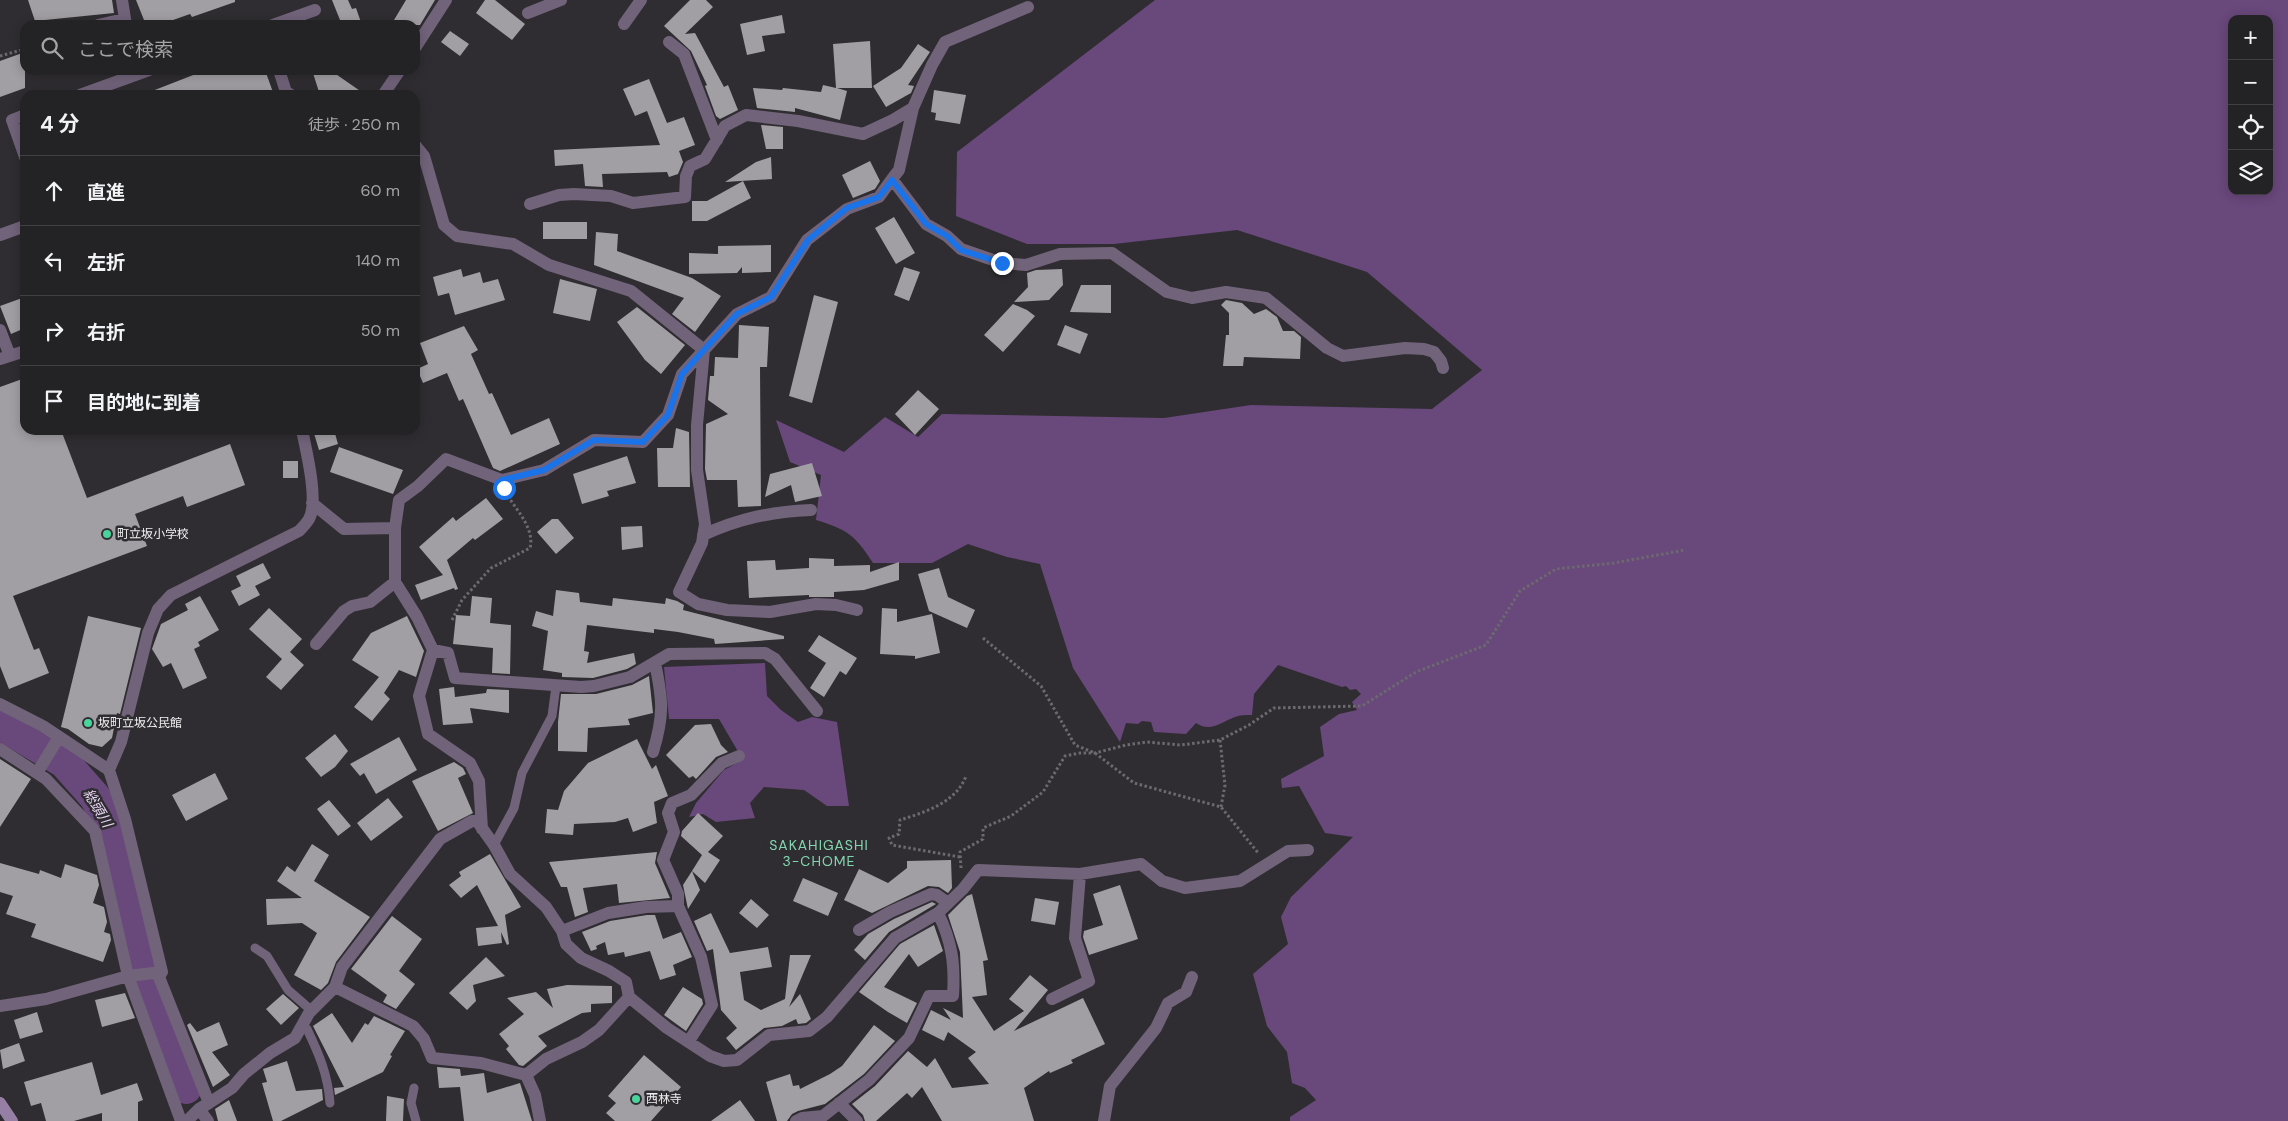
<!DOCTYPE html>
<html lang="ja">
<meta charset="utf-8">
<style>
body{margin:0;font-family:"DM Sans","Noto Sans JP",sans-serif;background:#2b2a2d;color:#f1f3f6}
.controls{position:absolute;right:15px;top:15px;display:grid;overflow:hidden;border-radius:10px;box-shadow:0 2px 12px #0003}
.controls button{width:45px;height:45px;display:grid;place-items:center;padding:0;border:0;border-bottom:1px solid #403f42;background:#232225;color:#f1f3f6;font:25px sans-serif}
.stop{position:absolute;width:15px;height:15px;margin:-11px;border:4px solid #1a73e8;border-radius:50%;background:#fff}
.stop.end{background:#1a73e8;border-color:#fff;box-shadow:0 1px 5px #0008}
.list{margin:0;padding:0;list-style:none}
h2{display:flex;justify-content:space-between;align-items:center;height:65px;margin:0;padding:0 20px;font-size:21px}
h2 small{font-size:16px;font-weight:400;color:#a3a4a7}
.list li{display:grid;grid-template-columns:32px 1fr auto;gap:15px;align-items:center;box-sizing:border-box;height:70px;padding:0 20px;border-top:1px solid #403f42}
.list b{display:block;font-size:19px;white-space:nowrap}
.list em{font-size:16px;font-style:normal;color:#a3a4a7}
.icon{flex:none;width:28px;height:28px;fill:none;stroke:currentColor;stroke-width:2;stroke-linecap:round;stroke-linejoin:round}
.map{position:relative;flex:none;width:2288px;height:1121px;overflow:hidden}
.search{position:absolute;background:#232225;box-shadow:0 2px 12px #0003;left:20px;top:20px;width:400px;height:55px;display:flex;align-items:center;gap:12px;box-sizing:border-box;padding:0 18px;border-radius:15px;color:#a3a4a7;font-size:19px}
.panel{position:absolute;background:#232225;box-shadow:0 2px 12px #0003;left:20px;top:90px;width:400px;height:345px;border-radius:15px}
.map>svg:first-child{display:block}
</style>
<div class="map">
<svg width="2288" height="1121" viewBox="0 0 2288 1121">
<rect width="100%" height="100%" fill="#2f2d31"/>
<path fill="#69487b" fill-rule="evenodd" d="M1155 0H2288V1121H1290V1117L1316 1100 1305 1088 1292 1083 1287 1052 1267 1026 1253 974 1288 944 1281 917 1291 897 1353 837 1325 833 1299 786 1282 788 1281 779 1324 756 1320 727 1339 714 1357 710 1352 702 1361 694 1356 689 1350 690 1346 686 1342 687 1278 665 1254 694 1252 715C1246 715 1240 715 1235 717 1221 722 1211 733 1196 723L1186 734 1154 732 1151 722 1142 721 1138 724 1126 723 1120 742 1073 668 1040 564 1007 557 968 544 932 563H873C855 535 848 530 816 520L821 475 790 462 776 420 844 452 885 417 918 437 942 414 1164 418 1251 405 1432 409 1482 370 1367 272 1237 230 1114 244H1027L956 216 957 152ZM2232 19H2269V191H2232Z
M765 663 767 696 781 710 798 722 812 717 837 722 849 806H827L804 790 764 787 750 803 755 818 716 822 703 814 689 817 696 803 724 770 743 760 719 719H669L664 667Z"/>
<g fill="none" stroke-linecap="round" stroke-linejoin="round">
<path stroke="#69497b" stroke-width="32" d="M0 724 64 762 95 797 111 826 142 963
M147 984 186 1088"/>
</g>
<path fill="#a29fa4" d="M28 0H112L114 13 35 21Z
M136 0H235V2L192 17 190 14 159 25H146Z
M332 0H348L352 9 356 8 362 25H342Z
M406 0H435L420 25H391Z
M485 0H495L525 24 512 40 476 13Z
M690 0H706L713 7 685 34 695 33 724 87 728 85 738 110 720 119 716 116 705 86 707 85 691 51 664 26Z
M782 15 785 33 762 36 765 51 747 55 740 24Z
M450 31 469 44 460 56 441 42Z
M870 41 872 88H837L847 91 840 120 795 108V112L757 108 753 88 782 90 783 88 821 92 823 85 836 88 833 44Z
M918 44 930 52 908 85 914 86 911 93 886 107 873 86 901 68Z
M25 52V88L0 97V61Z
M206 70H265L274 95H142Z
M312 70H330L366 95H320Z
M649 79 667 123 684 117 695 145 679 151 683 162 678 174 669 177 667 172 602 174 603 187 585 186 583 164 555 166 554 150 660 145 647 111 635 116 623 89Z
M934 90 966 95 960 124 935 120 936 113 931 112Z
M761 125 783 127V149H766Z
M771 157 772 179 725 182 756 162Z
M870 161 880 181 875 189 853 198 842 175Z
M743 181 751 198 707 221H692V201H707Z
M894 217 915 253 896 264 875 228Z
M543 222H587V239H543Z
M596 232 618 234 617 251 692 278 721 296 695 332 672 314 684 298 594 265Z
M771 245V272L742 273V267L737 273 689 274V253L718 254V246Z
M904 267 920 272 909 301 894 295Z
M461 269 463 277 480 272 483 283 498 279 505 300 455 315 449 293 438 296 433 277Z
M1062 269 1063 285 1049 300 1014 302 1028 287 1027 273 1036 270Z
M560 279 597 289 590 321 553 313Z
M1081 285H1111V313L1070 312Z
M814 295 838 302 812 403 789 396Z
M25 297V328L11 334 0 306Z
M1226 300 1242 303 1254 314 1266 309 1277 317 1283 331H1294L1301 337 1300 359 1244 357 1243 366H1223L1226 335H1229V313L1221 305Z
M1013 304 1027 310 1035 316 1003 352 984 335Z
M637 307 685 345 661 374 645 360 617 322Z
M739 325 769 327 767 367H760L761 506 738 507 737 480H707L705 469 706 424 728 414 708 400 710 376H714L715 357 738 358Z
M1065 325 1088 334 1080 354 1057 345Z
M464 326 478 350 471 354 489 394 492 393 511 435 549 418 560 444 500 471 493 468 463 399 459 401 447 373 423 383 417 369 428 364 420 343Z
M25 378V430H61L87 498 230 444 245 485 187 507 183 496 135 514 147 546 13 596 34 650 39 648 49 673 9 689 0 666V387Z
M918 390 939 409 915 435 895 414Z
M676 428 689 432 690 487H658L657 448H673Z
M313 430H334L338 444 319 450Z
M339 447 403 470 393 494 330 472Z
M627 456 636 483 607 491 609 496 582 504 573 474Z
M283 461H298V478H283Z
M812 463 822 496 795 502 791 485 765 497 770 474Z
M486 498 503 519 475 540 473 538 447 560 458 589 455 590 454 588 421 600 415 585 443 575 419 547 453 517 456 521Z
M552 519H558L574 538 556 554 537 532Z
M642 526 643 547 622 550 621 527Z
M809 558 834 559V566L870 565V572L899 562V580L864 590 834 592V597H809V595L749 598 747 561 775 560 776 570 809 568Z
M263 563 271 578 255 586 260 595 239 606 231 591 241 586 236 576Z
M939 568 948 597 975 610 967 628 929 611 918 574Z
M556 590 579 593 580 602 612 606 613 598 665 604 666 598 677 601 684 605 683 610 784 636V639L715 644 714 639 678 632 654 629V633L587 625 584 651 589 652 587 663 634 653 636 664 627 669 593 678 562 677V673L543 670 548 631 532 626 536 611 553 616Z
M200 596 219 630 198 642 200 646 194 649 207 678 183 689 171 663 163 667 152 649 161 624 188 610 185 604Z
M472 596 492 598 490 623 511 625 510 674 492 673 493 648 453 644 456 615 470 616Z
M269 608 302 639 290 652 304 665 281 690 266 677 282 659 249 629Z
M882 608 897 609V622L932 614 940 653 915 659V656L880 654Z
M88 616 141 628 120 714 117 713 112 738 102 747 89 744 68 729 61 727Z
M407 616 424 651 416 677 399 670 384 693 390 699 372 721 354 707 379 677 352 660 371 633Z
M819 635 857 658 846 675 840 671 824 697 810 688 826 663 808 651Z
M649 676 653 713 628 719 630 725 588 728 587 752 558 751V722L561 694H596L632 685Z
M454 687 455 697 486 693 487 689 509 690V713L470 708 473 723 443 725 439 689Z
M711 724 721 745 728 752 716 757 696 779 693 776 689 778 666 755 695 725Z
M335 734 348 751 335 767 321 777 305 758Z
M399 737 417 770 376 794 364 773 360 776 350 764Z
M637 739 652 769 656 765 668 796 654 802 657 823 633 832 628 818 615 822 574 824 573 835 545 833 547 809 558 810 564 791 588 763Z
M0 759 31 779 0 827Z
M454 762 463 768 466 774 458 778 473 813 438 831 412 781Z
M215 773 228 799 186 821 172 795Z
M388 798 403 817 371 841 357 823Z
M329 800 351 826 338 836 317 809Z
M698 813 723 836 708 852 720 860 705 883 692 871 702 855 681 836 682 831Z
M312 844 329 855 314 881 370 917 336 962 328 983 321 990 294 975 317 933 302 923 267 925 266 899 302 898 277 881 287 866 295 872Z
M657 852 655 863 670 898 619 903 617 884 583 888 588 912 575 917 567 887H561L549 862Z
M490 854 521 907 505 915 509 944 507 945 501 932 502 943 478 946 476 928 498 926 477 885 461 898 449 885 461 876 459 872Z
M951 860 952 888 948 893 939 887 928 886 872 913 844 900 859 869 888 883 907 868V861Z
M0 863 39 874 40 870 61 878 65 864 97 875 99 885 93 903 104 907 107 922 104 932 110 934 111 940 103 962 31 937 36 924 6 914 13 896 0 892Z
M692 871 700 890 688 909 683 885Z
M803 878 838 893 828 916 793 901Z
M1120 885 1138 939 1089 955 1083 937 1084 931 1103 925 1093 894Z
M972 894 988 960 983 961 987 995 972 997 994 1031 1024 1011 1009 999 1030 975 1048 990 1014 1031 1083 998 1105 1044 1071 1060 1073 1063 1050 1073 1049 1071 1024 1088 1034 1121H942L922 1087 912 1098 907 1093 876 1121H865L863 1115 852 1104 875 1086 908 1051 927 1067 935 1058 952 1088 989 1084 968 1058 976 1052 948 1032 944 1041 922 1030 931 1010 951 1020 943 1008 963 1018 960 952 948 915 967 896Z
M1035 898 1059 902 1055 925 1031 921Z
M751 899 769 915 757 928 739 913Z
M932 902 936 904 889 932 865 960 854 950 868 934 894 919Z
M711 913 730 953 768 947 772 967 740 972 744 1000 761 1010 785 999 790 955H811L789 1007 800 994 811 1019 806 1023 798 1024 796 1019 782 1026 764 1028 736 1050 726 1038 737 1028 721 1010 713 949 707 951 694 921Z
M647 915H655L663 939 681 932 692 957 673 965 676 975 660 980 650 951 625 957 624 952 608 955 605 942 596 946 597 949 591 951 582 932 610 921Z
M392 916 422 939 399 971 415 984 396 1009 383 1002 387 995 351 969Z
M934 925 943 951 918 967 909 954 884 987 917 1003 907 1023 888 1012 859 992 900 944Z
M486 957 505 976 473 985 476 1001 467 1010 449 993Z
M567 985 612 986V1003L591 1004V1012L582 1013 538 1036 547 1046 523 1066 519 1065 506 1049 509 1046 499 1034 524 1014 507 998 536 992 553 1008 547 989Z
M683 987 702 999 703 1004 686 1031 664 1015Z
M125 993 135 1018 102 1027 95 1000Z
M283 994 299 1008 281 1025 266 1009Z
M37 1012 43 1032 20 1039 14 1020Z
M332 1013 352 1043 365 1023 368 1025 374 1016 405 1031 390 1055 392 1056 383 1072 335 1095 334 1088 344 1087 313 1026Z
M219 1022 228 1045 212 1052 230 1075 213 1087 187 1025 190 1023 197 1032Z
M874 1025 895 1041 864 1074 825 1104 798 1111 792 1114 787 1121H777L766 1082 790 1074 793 1086 799 1085 800 1089 830 1074 842 1066Z
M19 1043 25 1061 3 1069 0 1050Z
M644 1055 681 1087 651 1121H615L606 1113 616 1103 608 1096Z
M287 1061 296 1091 322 1089 323 1100 281 1121H273L262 1083 267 1082 263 1069Z
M92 1062 101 1095 137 1083 143 1100 138 1102V1121H102V1113L74 1121H46L41 1103 31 1106 24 1082Z
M437 1067 460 1069 461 1076 484 1073 487 1093 520 1083 532 1121H464L460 1087 439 1088Z
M387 1096 404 1099 403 1121H386Z
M229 1100 237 1121H218L215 1109Z
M740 1100 755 1121H711L736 1103Z"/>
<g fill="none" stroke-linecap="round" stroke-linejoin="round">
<path stroke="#6c6a6e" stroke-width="3" stroke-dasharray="2.5 2.5" stroke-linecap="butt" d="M0 56 25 49
M452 620 462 600 491 568 530 548C535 528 516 510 506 493
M983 638 1041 686 1075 745 1095 753 1134 783 1221 807 1259 854
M1220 740 1225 785 1221 807
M960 857 892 845 889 838 899 834 900 820C925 812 956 803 966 776
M961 868 960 852 983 839V828L1011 816 1043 792 1065 756 1080 753H1095L1126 745 1147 742 1181 745 1220 740 1249 725 1274 708 1362 706 1416 672 1486 645 1520 591 1556 569 1614 563 1685 550"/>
<path stroke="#71637a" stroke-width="9" d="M494 845 514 808 522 773 552 716 556 686
M255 948 267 956 288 990 311 1010
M302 1026 307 1029C319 1054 328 1075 330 1103
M414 1088 411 1103 416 1121"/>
<path stroke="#71637a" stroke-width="12" d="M122 0 126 25
M528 13 561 0
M624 24 641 0
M98 25 124 19
M273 25 315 10
M669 42 684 54 717 140
M415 48 446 0
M279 70 286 92 291 95
M80 95 149 70
M383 95 400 70
M25 115 12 120 25 157
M415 145 424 156 444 225 457 236 513 244 549 265 631 291 704 350
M892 179 926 224 947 236 961 249 1002 263 1026 265 1060 254 1112 253 1167 292 1192 298 1226 292 1266 298 1327 348 1343 356 1405 348 1424 349 1434 352 1441 361 1443 368
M530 204 559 195 574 194 611 196 633 203 685 197 686 176 690 166 705 159 725 126 746 115 798 121 863 134 893 120 913 108
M0 235 25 226
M0 330 10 356
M704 350 697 425V470L705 524 702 543 679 592 698 604 727 610 770 612 816 604 836 605 857 610
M0 359 25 351
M312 503 344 529 395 528
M703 535C740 518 770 512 811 510
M316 644 344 611 352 606 370 602 395 582
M433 650 448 653 455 678 581 687 594 686 630 677 669 654 765 653 775 659 817 711
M0 704 43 726 109 770 125 819 162 972 159 977 209 1103 199 1109 187 1121
M0 749 46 779 95 831 128 976 181 1121
M653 752C664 715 663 701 655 663
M109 770 121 742 148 633 158 609 171 595 299 531C302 528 306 524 309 519 319 501 306 450 302 430
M37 773 59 737
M482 829 479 781 470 763 428 734 419 696 433 650 417 617 395 582V528L399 500 418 486 446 459 502 480 544 470 594 440 643 442 668 415 682 374 737 314 771 297 807 240 847 209 879 197 892 179 899 170 913 108 932 65 945 42 1028 7
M678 906 701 957 712 1005 689 1041
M859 930 890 912 931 894 937 895 948 903
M562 931 608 913 646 907 678 906V894L663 860 674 832 668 813 672 803 691 795 722 763 739 756
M335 987 413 1026 424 1039 432 1058 481 1063 526 1075 535 1095 540 1121
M1052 999 1089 981 1075 938 1080 874
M0 1006 46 999 128 976 162 972
M526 1075 546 1059 582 1042 599 1030 629 997
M209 1103 232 1088 244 1074 270 1053 295 1038 309 1013 335 987 342 967 440 839 472 821H477L494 845 510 874 546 907 562 931 566 944 581 958 609 971 626 982 629 997 667 1028 710 1056 724 1061 737 1060 769 1035 809 1031 827 1017 895 938 938 913 963 889 978 870 1080 874 1141 864 1162 881 1185 888 1240 881 1288 851 1308 850
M839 1103 857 1121
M199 1109 208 1121
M796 1121 802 1118 823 1116 869 1080 909 1038 929 996H953C955 964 952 942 938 913
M1104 1121 1110 1086 1156 1028 1168 1003 1186 992 1192 977"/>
<path stroke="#967fa4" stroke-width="12" d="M0 1103 12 1121"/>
</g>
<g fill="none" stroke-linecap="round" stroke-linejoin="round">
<path stroke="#1a73e8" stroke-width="6" d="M504 488 502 480 544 470 594 440 643 442 668 415 682 374 737 314 771 297 808 240 847 208 879 197 892 180 926 224 947 236 961 250 1002 263"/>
</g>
<g fill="#49d49c" stroke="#2f2d31" stroke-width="2">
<circle cx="107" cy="534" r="5"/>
<circle cx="88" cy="723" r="5"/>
<circle cx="636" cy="1099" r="5"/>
</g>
<g text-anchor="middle" stroke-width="5" stroke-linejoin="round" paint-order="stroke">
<g font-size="12" fill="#efeef0" stroke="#2f2d31" text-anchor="start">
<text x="117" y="538">町立坂小学校</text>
<text x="98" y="727">坂町立坂公民館</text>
<text x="646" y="1103">西林寺</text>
</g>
<g font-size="14" font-style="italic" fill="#ead7f6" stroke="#2f2d31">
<text transform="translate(98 808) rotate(59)" y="5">総頭川</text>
</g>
<g font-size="14" letter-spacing="1" fill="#83d7b0" stroke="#2f2d31">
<text x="819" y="850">SAKAHIGASHI<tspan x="819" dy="16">3-CHOME</tspan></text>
</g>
</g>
</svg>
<div class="controls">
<button>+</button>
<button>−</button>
<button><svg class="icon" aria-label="locate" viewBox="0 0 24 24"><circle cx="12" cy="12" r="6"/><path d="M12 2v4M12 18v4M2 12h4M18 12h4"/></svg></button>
<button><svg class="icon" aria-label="layers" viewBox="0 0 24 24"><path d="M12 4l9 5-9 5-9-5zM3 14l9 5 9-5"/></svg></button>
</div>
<div class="stop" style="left:504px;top:488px"></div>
<div class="stop end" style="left:1002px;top:263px"></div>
<div class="search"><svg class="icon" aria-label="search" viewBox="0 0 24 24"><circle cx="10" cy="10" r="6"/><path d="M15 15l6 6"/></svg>ここで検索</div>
<section class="panel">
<h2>4 分<small>徒歩 · 250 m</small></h2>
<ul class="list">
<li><svg class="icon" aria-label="ahead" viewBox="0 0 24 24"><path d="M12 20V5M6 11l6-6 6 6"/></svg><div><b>直進</b></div><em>60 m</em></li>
<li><svg class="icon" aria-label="left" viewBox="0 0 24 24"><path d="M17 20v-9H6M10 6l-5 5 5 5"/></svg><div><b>左折</b></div><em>140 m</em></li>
<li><svg class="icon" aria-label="right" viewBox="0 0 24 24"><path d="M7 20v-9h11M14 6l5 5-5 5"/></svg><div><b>右折</b></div><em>50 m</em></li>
<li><svg class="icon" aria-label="arrive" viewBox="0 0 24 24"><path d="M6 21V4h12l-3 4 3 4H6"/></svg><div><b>目的地に到着</b></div></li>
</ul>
</section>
</div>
